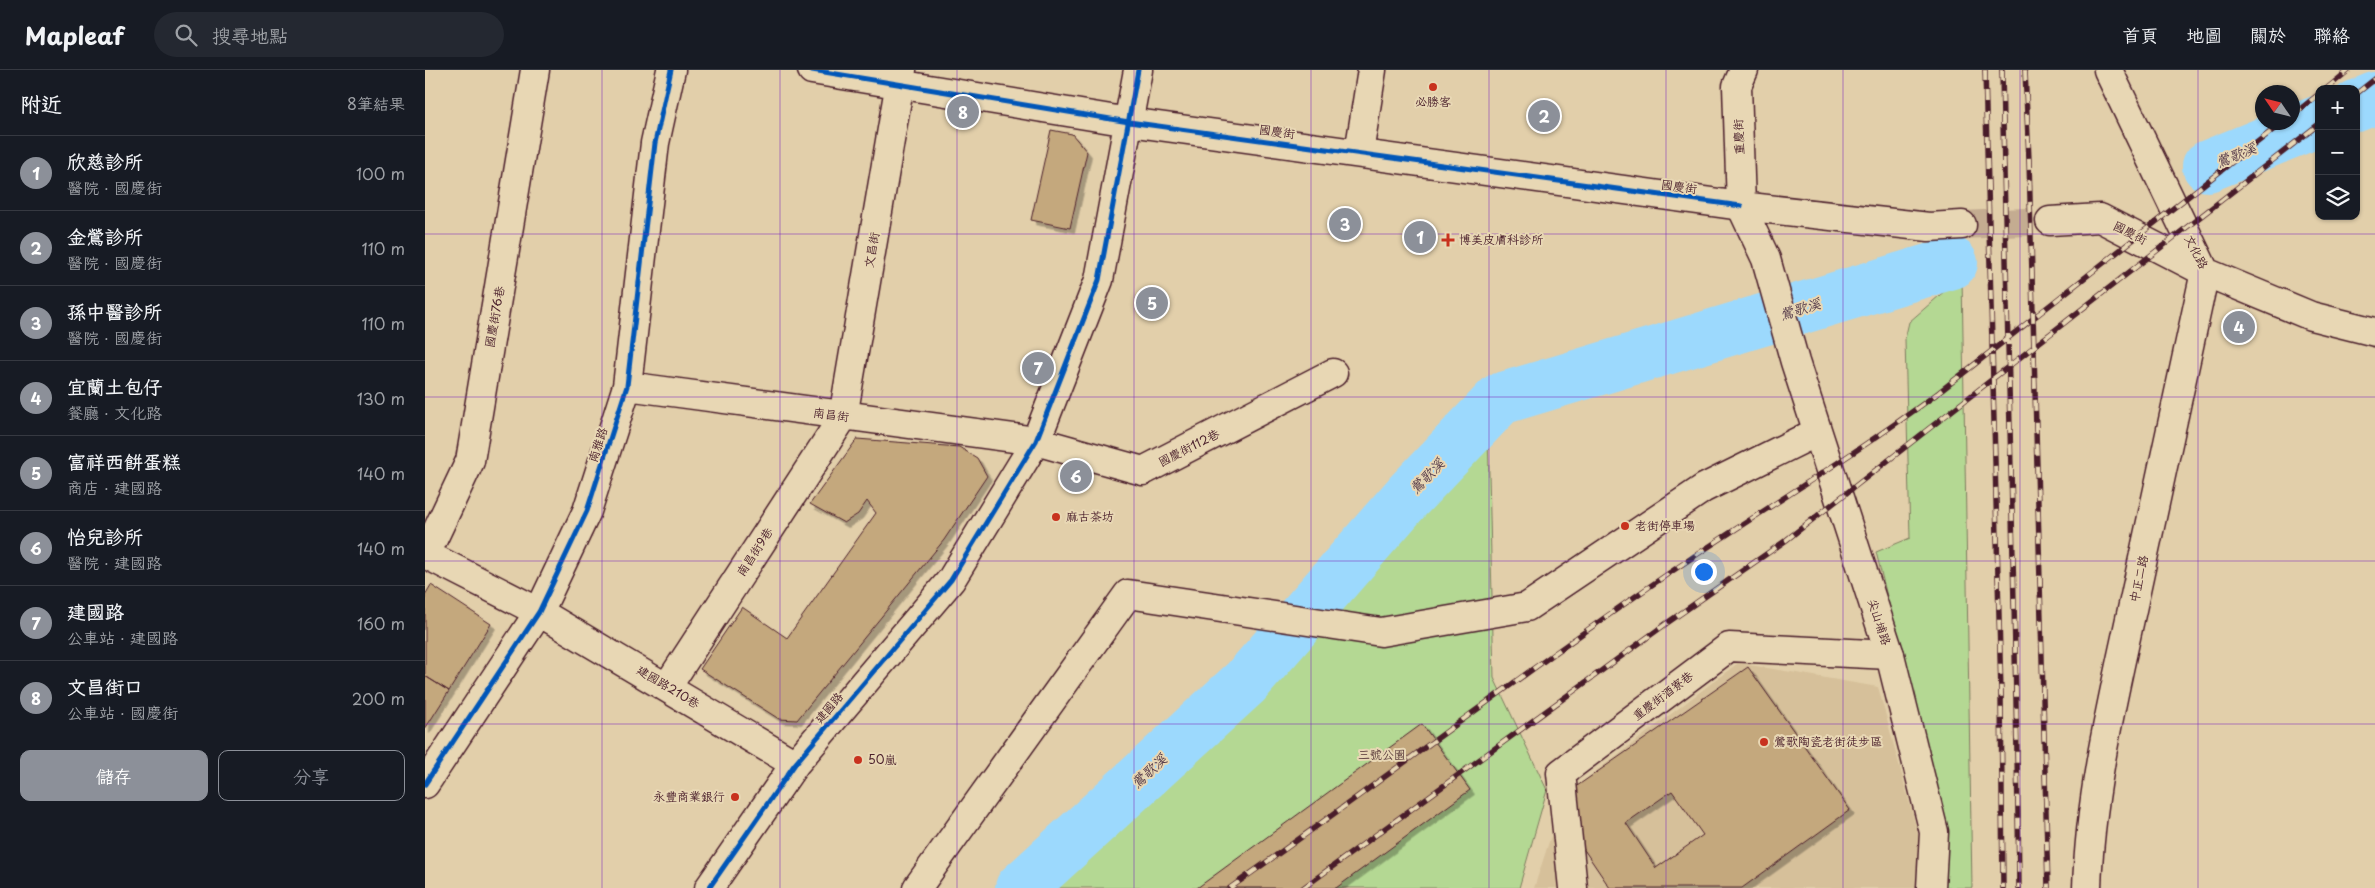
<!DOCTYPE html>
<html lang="zh-TW">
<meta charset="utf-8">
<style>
body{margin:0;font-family:"Playpen Sans","LXGW WenKai TC",sans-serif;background:#242831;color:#f1f3f6}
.controls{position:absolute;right:15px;top:15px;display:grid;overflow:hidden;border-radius:10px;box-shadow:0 1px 4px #0004}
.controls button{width:45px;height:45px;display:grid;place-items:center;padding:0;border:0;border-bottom:1px solid #363941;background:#171b24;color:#f1f3f6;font:25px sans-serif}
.compass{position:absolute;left:1830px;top:15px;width:45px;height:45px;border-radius:50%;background:#171b24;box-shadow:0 1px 4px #0004;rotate:305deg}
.you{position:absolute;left:1278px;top:501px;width:18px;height:18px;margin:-12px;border:4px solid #fff;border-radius:50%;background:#1a73e8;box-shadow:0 0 0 8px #1a73e833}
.badge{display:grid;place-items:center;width:32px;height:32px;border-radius:50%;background:#8c9099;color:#fff;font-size:16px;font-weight:700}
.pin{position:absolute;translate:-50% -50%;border:2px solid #fff;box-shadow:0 1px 5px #0006}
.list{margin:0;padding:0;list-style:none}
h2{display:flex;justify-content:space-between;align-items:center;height:65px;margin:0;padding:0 20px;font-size:21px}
h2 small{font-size:16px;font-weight:400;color:#9ea1a6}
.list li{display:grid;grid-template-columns:32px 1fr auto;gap:15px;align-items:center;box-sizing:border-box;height:75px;padding:0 20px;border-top:1px solid #363941}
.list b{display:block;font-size:19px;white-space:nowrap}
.list p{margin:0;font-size:16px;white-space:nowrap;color:#9ea1a6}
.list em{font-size:16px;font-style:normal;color:#9ea1a6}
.actions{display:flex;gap:10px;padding:15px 20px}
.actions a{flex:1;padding:11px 0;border:1px solid #8c9099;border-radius:10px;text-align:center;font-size:18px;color:#8c9099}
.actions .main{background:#8c9099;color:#fff}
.icon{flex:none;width:28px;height:28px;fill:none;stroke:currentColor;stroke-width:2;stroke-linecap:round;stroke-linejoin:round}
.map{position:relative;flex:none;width:1950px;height:818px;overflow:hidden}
header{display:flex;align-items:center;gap:30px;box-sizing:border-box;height:70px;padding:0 25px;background:#171b24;border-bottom:1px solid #363941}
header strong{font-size:24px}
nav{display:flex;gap:28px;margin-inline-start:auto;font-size:18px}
.search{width:350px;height:45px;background:#242831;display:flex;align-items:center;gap:12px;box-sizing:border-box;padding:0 18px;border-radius:28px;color:#9ea1a6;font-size:19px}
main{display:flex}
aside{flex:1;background:#171b24}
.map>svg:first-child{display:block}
</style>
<header>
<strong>Mapleaf</strong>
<div class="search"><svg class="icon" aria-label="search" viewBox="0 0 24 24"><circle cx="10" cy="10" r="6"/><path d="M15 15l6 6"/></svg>搜尋地點</div>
<nav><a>首頁</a><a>地圖</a><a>關於</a><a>聯絡</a></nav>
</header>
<main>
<aside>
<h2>附近<small>8筆結果</small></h2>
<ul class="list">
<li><span class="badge">1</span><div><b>欣慈診所</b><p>醫院 · 國慶街</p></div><em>100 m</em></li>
<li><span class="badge">2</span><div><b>金鶯診所</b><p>醫院 · 國慶街</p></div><em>110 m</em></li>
<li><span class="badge">3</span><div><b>孫中醫診所</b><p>醫院 · 國慶街</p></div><em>110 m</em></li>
<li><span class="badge">4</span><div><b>宜蘭土包仔</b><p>餐廳 · 文化路</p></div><em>130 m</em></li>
<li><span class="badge">5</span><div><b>富祥西餅蛋糕</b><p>商店 · 建國路</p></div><em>140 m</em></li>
<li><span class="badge">6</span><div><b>怡兒診所</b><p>醫院 · 建國路</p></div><em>140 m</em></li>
<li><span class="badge">7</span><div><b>建國路</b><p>公車站 · 建國路</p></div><em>160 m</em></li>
<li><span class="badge">8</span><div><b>文昌街口</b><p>公車站 · 國慶街</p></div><em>200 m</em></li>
</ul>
<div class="actions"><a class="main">儲存</a><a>分享</a></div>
</aside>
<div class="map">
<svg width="1950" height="818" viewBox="0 0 1950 818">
<defs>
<filter id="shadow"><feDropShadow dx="4.5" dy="4.5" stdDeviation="0" flood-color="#0004"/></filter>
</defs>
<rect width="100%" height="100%" fill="#e2cfaa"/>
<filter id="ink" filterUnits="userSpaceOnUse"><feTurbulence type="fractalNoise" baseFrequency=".02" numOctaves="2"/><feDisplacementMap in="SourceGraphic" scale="10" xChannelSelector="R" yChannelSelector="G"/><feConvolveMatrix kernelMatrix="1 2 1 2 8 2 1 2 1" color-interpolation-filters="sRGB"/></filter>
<g filter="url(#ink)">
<path fill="#d6c09a" d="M1313 593 1453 617 1496 775 1491 818H1109L1139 726Z"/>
<path fill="#b4d893" stroke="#7f7c5f" d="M1537 206 1547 818H1519L1523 771 1451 482 1485 468 1480 269 1484 252Z
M1063 363 1069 608 1122 720 1094 818H624L871 583Z"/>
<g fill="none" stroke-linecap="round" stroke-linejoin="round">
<path stroke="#9cd9fd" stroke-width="52" d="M1931 36 1950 28
M1783 96 1894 51
M596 818 821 612 983 426 1075 329 1527 193"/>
</g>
<path fill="#c4a87d" stroke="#4a1f2b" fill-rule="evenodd" filter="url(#shadow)" d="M626 60 647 64 662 82 645 158 606 150Z
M432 369 534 377 552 388 562 406 519 470 381 639 372 650 354 649 275 599 317 537 362 568 451 443 442 431 433 444 419 453 385 434Z
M6 515 66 554 24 621 0 606V525Z
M1323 597 1425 740 1317 818H1185L1145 759 1152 716ZM1247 721 1278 765 1231 798 1201 753Z
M0 606 24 621 0 659Z
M997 654 1045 720 911 818H772Z"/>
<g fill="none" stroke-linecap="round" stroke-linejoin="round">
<path stroke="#c4ac91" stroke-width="28" stroke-dasharray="28 14" stroke-linecap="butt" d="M1537 155 1625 151"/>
<defs>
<path id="minor" d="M387 0 704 52 1316 136
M934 83 947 0
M202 316 611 371 718 401 908 303
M0 484 114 542 370 694
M1 484 45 391 110 0
M242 617 418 347 477 0
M0 714 114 542 162 441 202 316 230 73 246 0
M284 818 370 694 526 510 611 371 674 210 713 0
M492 818 703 524 956 562 1102 537 1279 418 1392 362
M1148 818 1136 703 1304 577 1465 585"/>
<path id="major" d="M1319 0 1312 16 1316 136 1341 189 1370 292 1465 585 1509 762 1506 818
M1683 0 1780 202
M1316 136 1504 157 1537 155
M1625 151 1675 148 1780 202 1886 246 1950 262
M1662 818C1665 722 1688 628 1708 535 1732 424 1756 313 1780 202"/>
</defs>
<use href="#minor" stroke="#4a1f2b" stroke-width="31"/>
<use href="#major" stroke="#4a1f2b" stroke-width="31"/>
<use href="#minor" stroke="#e8d7b4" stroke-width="28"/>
<use href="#major" stroke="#e8d7b4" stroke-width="28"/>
<defs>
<path id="rail" d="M1560 0 1576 624 1578 818
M1577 0C1582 273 1591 545 1594 818
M1600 0 1604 90 1623 818
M1901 19 1924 0
M1931 24 1950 9
M1868 45 1894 24
M805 818C945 720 1080 616 1221 519 1317 452 1419 393 1513 323L1858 52
M878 818 1242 553 1360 471 1894 54"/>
</defs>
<use href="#rail" stroke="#4a1f2b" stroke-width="5.5"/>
<use href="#rail" stroke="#e8d7b4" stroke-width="4" stroke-dasharray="11" stroke-linecap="butt"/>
<defs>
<path id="cycleway" d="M387 0 704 52 1316 136
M0 714 114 542 162 441 202 316 230 73 246 0
M284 818 370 694 526 510 611 371 674 210 713 0"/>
</defs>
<use href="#cycleway" stroke="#e8d7b4" stroke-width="8"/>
<use href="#cycleway" stroke="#0057b8" stroke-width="5"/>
</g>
</g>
<path fill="none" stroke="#7b2cbf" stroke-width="1" stroke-opacity="0.55" d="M177 0V818M355 0V818M532 0V818M709 0V818M886 0V818M1064 0V818M1241 0V818M1418 0V818M1595 0V818M1773 0V818M0 164H1950M0 327H1950M0 491H1950M0 654H1950"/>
<g fill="#c8321e" stroke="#e8d7b4" stroke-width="2">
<circle cx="1008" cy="17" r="5"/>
<path d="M1020.5 162.5h5v5h5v5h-5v5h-5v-5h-5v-5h5z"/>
<circle cx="631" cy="447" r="5"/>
<circle cx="1200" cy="456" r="5"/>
<circle cx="1339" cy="672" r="5"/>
<circle cx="433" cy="690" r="5"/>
<circle cx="310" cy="727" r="5"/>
</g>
<g text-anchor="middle" stroke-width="4" stroke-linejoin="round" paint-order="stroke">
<g font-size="12" fill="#4a1f2b" stroke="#e8d7b4" text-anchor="start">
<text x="1008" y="36" text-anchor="middle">必勝客</text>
<text x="1034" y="174">博美皮膚科診所</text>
<text x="641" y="451">麻古茶坊</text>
<text x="1210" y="460">老街停車場</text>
<text x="1349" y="676">鶯歌陶瓷老街徒步區</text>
<text x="443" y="694">50嵐</text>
<text x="300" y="731" text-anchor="end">永豐商業銀行</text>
</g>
<g font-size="12" fill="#4a1f2b" stroke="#e8d7b4">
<text transform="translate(852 62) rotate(8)" y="4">國慶街</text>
<text transform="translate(1314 67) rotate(-92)" y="4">重慶街</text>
<text transform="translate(1254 117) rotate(8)" y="4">國慶街</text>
<text transform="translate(1705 163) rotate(27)" y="4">國慶街</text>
<text transform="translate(447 180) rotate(-80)" y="4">文昌街</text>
<text transform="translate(1771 182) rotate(63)" y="4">文化路</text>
<text transform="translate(70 247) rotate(-80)" y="4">國慶街76巷</text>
<text transform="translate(406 345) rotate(8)" y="4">南昌街</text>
<text transform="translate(173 375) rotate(-72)" y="4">南雅路</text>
<text transform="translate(764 378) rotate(-27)" y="4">國慶街112巷</text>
<text transform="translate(330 482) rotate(-57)" y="4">南昌街9巷</text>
<text transform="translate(1714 509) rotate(-78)" y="4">中正二路</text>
<text transform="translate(1454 552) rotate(72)" y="4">尖山埔路</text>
<text transform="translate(243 617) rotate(31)" y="4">建國路210巷</text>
<text transform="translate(1238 626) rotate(-37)" y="4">重慶街酒寮巷</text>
<text transform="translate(404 638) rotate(-50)" y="4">建國路</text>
</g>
<g font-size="12" fill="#5a3b3b" stroke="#e8d7b4">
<text x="957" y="689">三號公園</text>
</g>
<g font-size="14" font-style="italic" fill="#563b4a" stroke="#e8d7b4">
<text transform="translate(1811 85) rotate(-22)" y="5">鶯歌溪</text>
<text transform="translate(1375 239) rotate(-17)" y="5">鶯歌溪</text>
<text transform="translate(1002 406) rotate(-46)" y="5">鶯歌溪</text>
<text transform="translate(724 701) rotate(-43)" y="5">鶯歌溪</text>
</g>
</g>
</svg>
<div class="controls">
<button>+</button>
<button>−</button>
<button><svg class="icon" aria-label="layers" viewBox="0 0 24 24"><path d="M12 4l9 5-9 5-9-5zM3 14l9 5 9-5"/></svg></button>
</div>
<svg class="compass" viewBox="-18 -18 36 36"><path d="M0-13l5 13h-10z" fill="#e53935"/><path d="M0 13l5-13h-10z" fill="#9ea1a6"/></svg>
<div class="you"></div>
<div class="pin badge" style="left:995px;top:167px">1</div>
<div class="pin badge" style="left:1119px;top:46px">2</div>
<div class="pin badge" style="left:920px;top:154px">3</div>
<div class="pin badge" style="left:1814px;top:257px">4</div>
<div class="pin badge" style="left:727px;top:233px">5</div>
<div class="pin badge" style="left:651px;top:406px">6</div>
<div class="pin badge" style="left:613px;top:298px">7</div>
<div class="pin badge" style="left:538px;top:42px">8</div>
</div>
</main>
